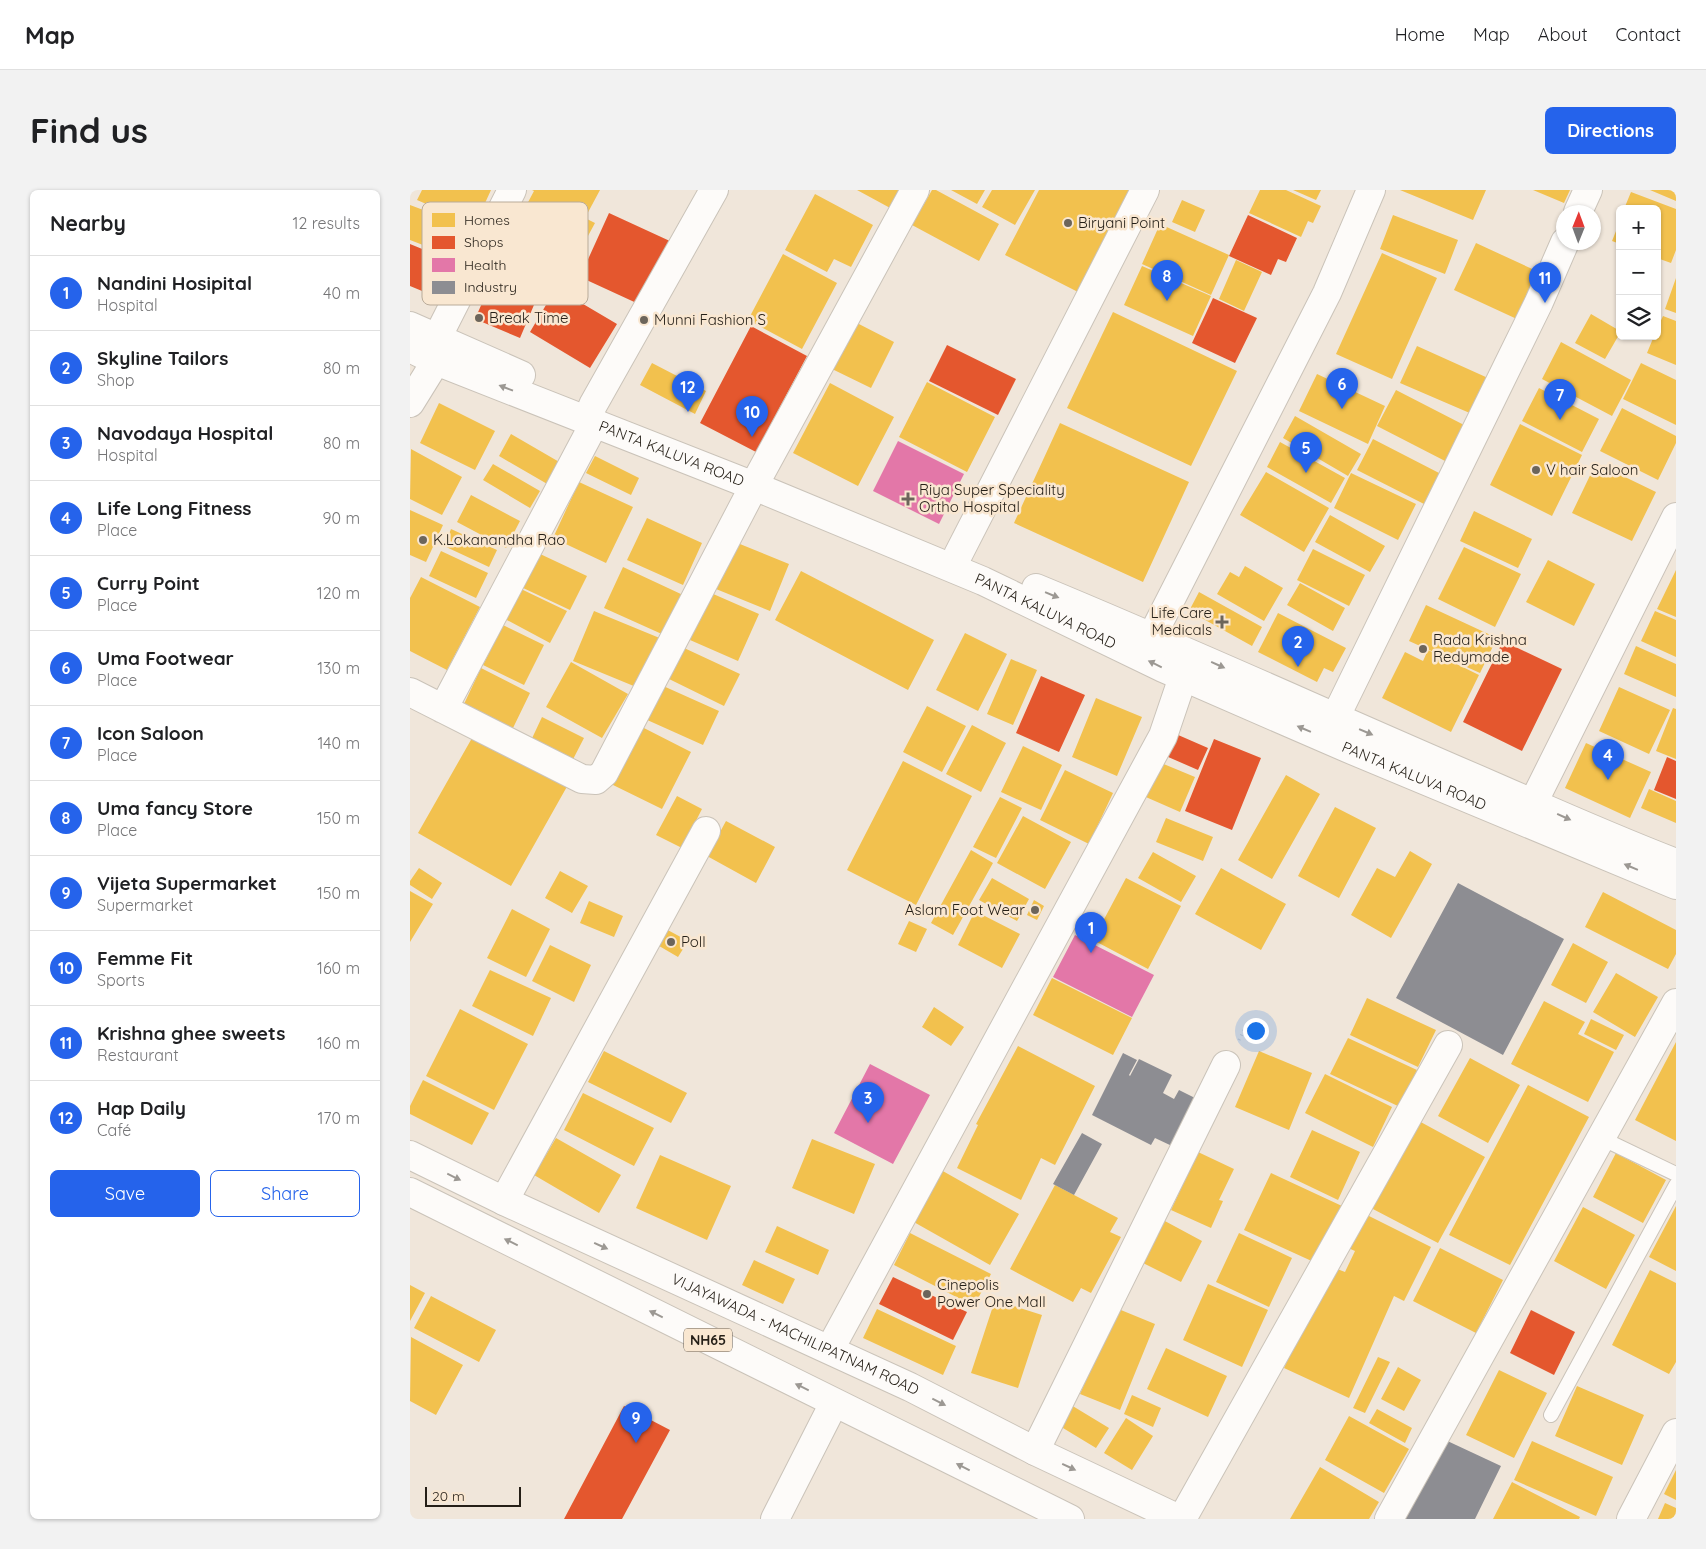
<!DOCTYPE html>
<meta charset="utf-8">
<style>
body{margin:0;font-family:Quicksand,sans-serif;background:#f2f2f2;color:#202124}
.controls{position:absolute;right:15px;top:15px;display:grid;overflow:hidden;border-radius:8px;box-shadow:0 1px 4px #0004}
.controls button{width:45px;height:45px;display:grid;place-items:center;padding:0;border:0;border-bottom:1px solid #e0e0e0;background:#fff;color:#202124;font:25px sans-serif}
.compass{position:absolute;left:1146px;top:15px;width:45px;height:45px;border-radius:50%;background:#fff;box-shadow:0 1px 4px #0004;rotate:1deg}
.scale{position:absolute;left:15px;bottom:12px;width:96px;box-sizing:border-box;padding-left:5px;border:2px solid #251f17;border-top:0;font-size:14px;line-height:18px;white-space:nowrap;color:#251f17;-webkit-text-stroke:4px #f9e7d1;paint-order:stroke}
.you{position:absolute;left:845px;top:840px;width:18px;height:18px;margin:-12px;border:4px solid #fff;border-radius:50%;background:#1a73e8;box-shadow:0 0 0 8px #1a73e833}
.badge{display:grid;place-items:center;width:32px;height:32px;border-radius:50%;background:#2563eb;color:#fff;font-size:16px;font-weight:700}
.pin{position:absolute;translate:-50% -41px;filter:drop-shadow(0 1px 2px #0008)}
.pin::after{content:'';position:absolute;top:26px;width:18px;height:15px;background:inherit;clip-path:polygon(0 0,100% 0,50% 100%)}
.list{margin:0;padding:0;list-style:none}
h2{display:flex;justify-content:space-between;align-items:center;height:65px;margin:0;padding:0 20px;font-size:21px}
h2 small{font-size:16px;font-weight:400;color:#757577}
.list li{display:grid;grid-template-columns:32px 1fr auto;gap:15px;align-items:center;box-sizing:border-box;height:75px;padding:0 20px;border-top:1px solid #e0e0e0}
.list b{display:block;font-size:19px;white-space:nowrap}
.list p{margin:0;font-size:16px;white-space:nowrap;color:#757577}
.list em{font-size:16px;font-style:normal;color:#757577}
.actions{display:flex;gap:10px;padding:15px 20px}
.actions a{flex:1;padding:11px 0;border:1px solid #2563eb;border-radius:8px;text-align:center;font-size:18px;color:#2563eb}
.actions .main{background:#2563eb;color:#fff}
.icon{flex:none;width:28px;height:28px;fill:none;stroke:currentColor;stroke-width:2;stroke-linecap:round;stroke-linejoin:round}
.map{position:relative;flex:none;width:1266px;height:1329px;overflow:hidden;border-radius:8px}
header{display:flex;align-items:center;gap:30px;box-sizing:border-box;height:70px;padding:0 25px;background:#fff;border-bottom:1px solid #e0e0e0}
header strong{font-size:24px}
nav{display:flex;gap:28px;margin-inline-start:auto;font-size:18px}
.intro{display:flex;align-items:center;justify-content:space-between;box-sizing:border-box;height:120px;padding:0 30px}
h1{margin:0;font-size:35px}
.button{padding:12px 22px;border-radius:8px;background:#2563eb;color:#fff;font-size:18px;font-weight:700}
main{display:flex;gap:30px;padding:0 30px}
aside{flex:1;background:#fff;border-radius:8px;box-shadow:0 1px 4px #0004}
.map>svg:first-child{display:block}
</style>
<header>
<strong>Map</strong>
<nav><a>Home</a><a>Map</a><a>About</a><a>Contact</a></nav>
</header>
<div class="intro"><h1>Find us</h1><a class="button">Directions</a></div>
<main>
<aside>
<h2>Nearby<small>12 results</small></h2>
<ul class="list">
<li><span class="badge">1</span><div><b>Nandini Hosipital</b><p>Hospital</p></div><em>40 m</em></li>
<li><span class="badge">2</span><div><b>Skyline Tailors</b><p>Shop</p></div><em>80 m</em></li>
<li><span class="badge">3</span><div><b>Navodaya Hospital</b><p>Hospital</p></div><em>80 m</em></li>
<li><span class="badge">4</span><div><b>Life Long Fitness</b><p>Place</p></div><em>90 m</em></li>
<li><span class="badge">5</span><div><b>Curry Point</b><p>Place</p></div><em>120 m</em></li>
<li><span class="badge">6</span><div><b>Uma Footwear</b><p>Place</p></div><em>130 m</em></li>
<li><span class="badge">7</span><div><b>Icon Saloon</b><p>Place</p></div><em>140 m</em></li>
<li><span class="badge">8</span><div><b>Uma fancy Store</b><p>Place</p></div><em>150 m</em></li>
<li><span class="badge">9</span><div><b>Vijeta Supermarket</b><p>Supermarket</p></div><em>150 m</em></li>
<li><span class="badge">10</span><div><b>Femme Fit</b><p>Sports</p></div><em>160 m</em></li>
<li><span class="badge">11</span><div><b>Krishna ghee sweets</b><p>Restaurant</p></div><em>160 m</em></li>
<li><span class="badge">12</span><div><b>Hap Daily</b><p>Café</p></div><em>170 m</em></li>
</ul>
<div class="actions"><a class="main">Save</a><a>Share</a></div>
</aside>
<div class="map">
<svg width="1266" height="1329" viewBox="0 0 1266 1329">
<rect width="100%" height="100%" fill="#f0e6da"/>
<path fill="#f2c14e" d="M12 0H81L65 35 7 10Z
M122 0H190L175 28 185 33 159 81 99 48 124 1Z
M447 0H492L482 19Z
M522 0H526L589 34 569 71 502 35Z
M541 0H575L567 14Z
M582 0H625L605 35 572 17Z
M629 0H721L668 102 595 65Z
M850 0H876L911 16 903 33 898 31 891 47 839 23Z
M883 0H911L906 10Z
M990 0H1076L1063 30Z
M1123 0H1160L1154 13Z
M1240 0H1266V11Z
M1221 2 1266 19V60L1261 73 1247 68V19H1214Z
M405 4 463 35 441 77 424 69 417 82 375 60Z
M772 10 795 20 785 42 762 32Z
M0 15 56 36 44 67 0 50Z
M983 25 1048 50 1035 84 970 59Z
M1210 31V54L1202 51Z
M750 34 819 65 801 105 732 74Z
M1066 53 1131 83 1109 130 1044 100Z
M972 63 1027 88 982 189 926 164Z
M373 64 427 93 392 159 338 130Z
M826 70 852 82 834 121 809 109Z
M732 76 801 106 783 146 714 115Z
M1266 88V123L1255 119Z
M703 122 827 181 781 276 657 218Z
M1181 124 1210 141V143L1195 169 1165 153Z
M1253 126 1266 131V175L1237 163 1244 146H1247V139Z
M445 132 484 152 461 198 422 179Z
M1151 152 1221 190 1202 226 1132 189Z
M1007 156 1078 188 1062 224 990 193Z
M242 173 296 201 285 224 230 195Z
M1231 173 1266 190V235L1213 209Z
M907 184 975 216 958 254 889 221Z
M517 192 585 227 557 282 489 247Z
M420 193 484 227 448 296 383 263Z
M1129 198 1189 229 1172 262 1112 231Z
M986 200 1056 236 1037 272 967 236Z
M29 213 85 241 65 280 10 253Z
M1212 218 1266 246V253L1248 290 1190 261Z
M885 226 951 264 938 286 873 248Z
M650 233 779 292 733 392 604 333Z
M1110 234 1172 265 1142 326 1080 295Z
M101 244 151 273 139 295 89 266Z
M963 249 1031 284 1016 315 947 280Z
M870 252 935 288 921 313 857 277Z
M1 259 52 287 32 325 0 309Z
M185 266 229 288 221 305 176 283Z
M1186 273 1246 302 1222 351 1162 323Z
M83 274 130 301 120 318 73 290Z
M856 282 919 318 894 362 830 325Z
M941 283 1006 314 988 350 924 318Z
M169 292 223 317 196 373 143 348Z
M61 305 110 331 96 358 47 332Z
M0 320 33 335 16 372 0 365Z
M1064 321 1122 349 1108 378 1050 351Z
M920 325 975 356 960 382 905 352Z
M237 328 292 353 273 395 217 370Z
M41 339 87 360 79 377 34 356Z
M325 352 379 374 360 421 306 399Z
M1054 357 1111 384 1085 437 1028 409Z
M903 359 955 385 939 416 887 390Z
M31 361 78 383 66 408 19 386Z
M128 363 177 386 160 420 111 397Z
M1138 370 1185 394 1164 436 1116 412Z
M835 376 873 398 854 431 807 404 820 382 829 387Z
M213 377 273 405 254 445 194 418Z
M1266 380V427L1247 419Z
M391 381 524 450 498 500 365 430Z
M11 387 70 417 37 480 0 461V408Z
M890 393 935 418 923 441 877 415Z
M111 399 157 421 140 453 95 429Z
M789 402 852 437 842 456 779 421Z
M301 403 349 424 328 471 280 450Z
M1016 415 1087 448 1070 483 999 451Z
M184 421 252 449 231 499 163 471Z
M1245 421 1266 430V467L1231 451Z
M868 423 936 458 923 482 914 478 907 492 848 462Z
M93 435 134 455 114 495 73 475Z
M555 443 597 464 568 521 526 500Z
M1226 456 1266 474V507L1214 484Z
M272 457 330 484 314 516 257 488Z
M1018 460 1069 485 1041 542 972 508 995 462 1013 471Z
M601 469 627 480 603 535 577 524Z
M161 472 218 504 192 548 136 517Z
M71 478 120 503 103 538 54 514Z
M251 495 309 521 293 555 235 529Z
M1209 497 1260 520 1239 564 1189 541Z
M686 508 732 527 707 586 662 567Z
M517 516 556 536 532 582 493 562Z
M1263 518 1266 519V569L1246 561Z
M132 527 174 548 158 579 117 559Z
M562 535 596 553 571 602 536 584Z
M230 536 281 562 252 619 201 594Z
M66 541 159 593 101 696 8 643Z
M1176 553 1241 582 1220 628 1155 598Z
M613 556 652 575 631 620 591 602Z
M744 570 785 587 770 622 729 604Z
M493 571 562 606 506 715 437 680Z
M655 580 703 603 679 654 630 630Z
M876 585 910 604 862 689 828 670Z
M1239 599 1266 611V633L1231 618Z
M267 606 292 619 272 658 246 645Z
M590 607 612 618 586 668 563 657Z
M925 617 966 638 929 708 888 686Z
M613 626 661 652 635 699 587 673Z
M756 628 803 647 793 671 746 652Z
M316 631 365 657 346 693 297 666Z
M561 660 583 673 543 745 521 733Z
M1000 661 1022 674 981 748 941 725 967 678 985 687Z
M743 662 786 686 771 712 728 688Z
M9 678 32 693 22 709 0 695V691Z
M811 678 876 714 851 760 785 724Z
M150 681 178 696 162 723 135 708Z
M582 688 619 709 607 731 569 710Z
M716 688 771 716 738 779 683 750Z
M0 701 23 714 0 752Z
M1193 702 1266 740V764L1258 779 1175 737Z
M624 710 634 716 627 730 617 725Z
M179 711 213 726 204 747 170 733Z
M102 719 140 739 116 787 77 768Z
M565 721 610 744 592 778 548 755Z
M499 731 517 739 506 762 488 754Z
M254 738 278 751 268 767 244 753Z
M1163 753 1198 772 1176 813 1141 795Z
M140 755 181 775 164 812 122 791Z
M80 780 141 808 123 846 62 816Z
M1206 783 1248 807 1225 847 1183 822Z
M642 788 722 828 703 865 623 825Z
M957 808 1026 840 1008 877 940 845Z
M1134 811 1175 832 1168 844 1204 862 1178 912 1101 874Z
M524 817 554 837 541 856 512 837Z
M50 819 118 854 84 920 16 886Z
M1181 829 1214 845 1206 860 1174 844Z
M938 848 1007 880 990 917 920 884Z
M1266 852V951L1225 930Z
M608 856 685 896 645 975 631 968 611 1010 547 978 568 935 566 934Z
M194 861 277 903 261 933 178 892Z
M849 861 902 883 879 940 825 917Z
M1060 868 1110 895 1078 953 1028 926Z
M915 884 982 917 963 957 895 923Z
M13 890 79 923 62 955 0 924V916Z
M1118 895 1179 927 1100 1075 1039 1045Z
M173 903 244 938 224 976 154 940Z
M1007 930 1075 967 1028 1053 961 1018Z
M902 940 950 962 928 1010 880 987Z
M146 948 211 985 189 1023 124 985Z
M402 949 465 974 444 1024 382 998Z
M788 962 824 979 809 1010 813 1011 801 1038 761 1020Z
M1206 963 1256 990 1233 1033 1183 1007Z
M250 965 321 996 297 1050 226 1018Z
M531 980 609 1024 580 1075 502 1031Z
M861 983 932 1016 906 1073 834 1040Z
M645 995 708 1028 700 1042 711 1047 681 1103 671 1098 663 1112 600 1079Z
M1266 1016V1081L1239 1067Z
M1173 1017 1225 1045 1196 1099 1144 1071Z
M953 1023 1021 1057 994 1111 984 1106 939 1208 874 1178 922 1077 935 1082 945 1061 936 1057Z
M753 1030 792 1051 771 1092 731 1072Z
M367 1036 419 1060 408 1085 355 1062Z
M500 1043 581 1084 564 1116 484 1075Z
M829 1043 882 1068 859 1117 806 1092Z
M1030 1058 1093 1090 1066 1143 1003 1111Z
M344 1070 385 1089 373 1114 332 1095Z
M1240 1080 1266 1093V1172L1259 1184 1202 1155Z
M798 1094 858 1120 832 1177 773 1150Z
M0 1095 15 1103 0 1131Z
M21 1106 86 1140 69 1172 4 1138Z
M585 1110 632 1125 608 1198 561 1183Z
M706 1118 745 1134 710 1220 670 1204Z
M467 1119 546 1156 533 1185 453 1148Z
M1 1147 53 1175 26 1225 0 1211Z
M756 1158 817 1186 798 1227 737 1199Z
M968 1167 980 1172 955 1223 943 1218Z
M988 1177 1011 1190 994 1221 971 1209Z
M1089 1180 1137 1203 1104 1268 1056 1245Z
M1167 1196 1234 1225 1212 1275 1145 1246Z
M722 1205 751 1218 743 1237 714 1224Z
M661 1215 699 1238 686 1258 648 1235Z
M967 1219 1002 1238 995 1253 959 1233Z
M939 1226 999 1259 974 1303 915 1270Z
M716 1228 743 1246 722 1280 694 1263Z
M1122 1251 1203 1287 1186 1326 1104 1290Z
M910 1277 969 1312 959 1329H880Z
M1266 1280V1310L1254 1304Z
M1102 1292 1170 1327 1169 1329H1083Z
M1255 1313 1266 1318V1329H1248Z"/>
<path fill="#e4572e" d="M199 23 262 52 233 116 170 87Z
M838 25 887 48 876 72 868 69 861 85 819 66Z
M0 54 44 72 29 108 0 96Z
M88 77 132 96 110 148 65 129Z
M146 98 207 134 180 178 120 142Z
M803 108 847 128 825 173 782 153Z
M341 136 397 166 346 262 290 233Z
M537 155 606 189 588 225 519 191Z
M1093 451 1152 479 1112 561 1053 532Z
M631 486 675 505 649 562 606 543Z
M759 541 798 558 788 580 749 563Z
M804 549 851 568 822 640 775 621Z
M1257 567 1266 571V609L1244 600Z
M483 1087 557 1122 543 1150 469 1114Z
M1121 1120 1165 1142 1144 1185 1100 1163Z
M214 1216 260 1240 212 1329H154Z"/>
<path fill="#e377a8" d="M488 251 554 284 529 334 463 301Z
M665 745 744 785 722 827 643 787Z
M460 874 520 905 483 974 424 943Z"/>
<path fill="#8d8d92" d="M1048 693 1154 749 1093 865 986 808Z
M713 863 727 870 719 885 720 886 729 869 762 885 753 903 764 909 769 900 787 909 762 956 745 948 741 955 682 925Z
M672 943 692 954 664 1005 643 994Z
M1031 1248 1091 1276 1065 1329H992Z"/>
<g fill="none" stroke-linecap="round" stroke-linejoin="round">
<defs>
<path id="lane" d="M1191 948 1266 984
M1141 1225 1266 995"/>
<path id="street" d="M1168 22 1178 0
M27 148 102 0
M0 213 26 171
M183 215 304 0
M349 286 505 0
M548 365 735 0
M742 446 917 103 961 0
M0 502 172 589 186 590 194 583 344 296
M33 519 185 232
M928 550 925 528 1129 112 1155 52
M1123 613 1266 327
M94 1011 296 641
M420 1159 753 546 773 487
M625 1261 816 875
M365 1329 424 1213
M772 1329 1038 855
M979 1329 1266 813
M1221 1329 1266 1243"/>
<g id="secondary">
<path d="M0 136 111 185"/>
<path id="s1" d="M0 158 26 171 344 296 573 391 753 478 937 558 1266 695"/>
<path d="M626 398C779 461 929 530 1081 595 1143 622 1203 649 1266 673"/>
</g>
<g id="highway">
<path id="s2" d="M0 965 94 1011 500 1197 625 1261 769 1329"/>
<path d="M0 1002 660 1329"/>
</g>
</defs>
<use href="#lane" stroke="#cac3b9" stroke-width="16"/>
<use href="#street" stroke="#cac3b9" stroke-width="30"/>
<use href="#secondary" stroke="#cac3b9" stroke-width="30"/>
<use href="#highway" stroke="#cac3b9" stroke-width="30"/>
<path stroke="#cdc9c4" stroke-width="3" stroke-dasharray="1 4" stroke-linecap="butt" d="M829 850 838 832"/>
<use href="#lane" stroke="#fdfbf9" stroke-width="14"/>
<use href="#street" stroke="#fdfbf9" stroke-width="28"/>
<use href="#secondary" stroke="#fdfbf9" stroke-width="28"/>
<use href="#highway" stroke="#fdfbf9" stroke-width="28"/>
</g>
<defs><path id="oneway-solid" d="M-6-.8H1V-3.2L6.5 0L1 3.2V.8H-6Z" transform="scale(1.25)"/></defs>
<g fill="#9c9893">
<use href="#oneway-solid" transform="translate(96 198) rotate(-159)"/>
<use href="#oneway-solid" transform="translate(642 405) rotate(22)"/>
<use href="#oneway-solid" transform="translate(745 474) rotate(-154)"/>
<use href="#oneway-solid" transform="translate(808 475) rotate(24)"/>
<use href="#oneway-solid" transform="translate(894 539) rotate(-157)"/>
<use href="#oneway-solid" transform="translate(956 542) rotate(23)"/>
<use href="#oneway-solid" transform="translate(1154 627) rotate(24)"/>
<use href="#oneway-solid" transform="translate(1221 677) rotate(-157)"/>
<use href="#oneway-solid" transform="translate(44 987) rotate(26)"/>
<use href="#oneway-solid" transform="translate(101 1052) rotate(-154)"/>
<use href="#oneway-solid" transform="translate(191 1056) rotate(24)"/>
<use href="#oneway-solid" transform="translate(246 1124) rotate(-154)"/>
<use href="#oneway-solid" transform="translate(392 1197) rotate(-154)"/>
<use href="#oneway-solid" transform="translate(529 1212) rotate(27)"/>
<use href="#oneway-solid" transform="translate(553 1277) rotate(-153)"/>
<use href="#oneway-solid" transform="translate(659 1277) rotate(25)"/>
</g>
<g fill="#6c655b" stroke="#f9e7d1" stroke-width="2">
<circle cx="658" cy="33" r="5"/>
<circle cx="69" cy="128" r="5"/>
<circle cx="234" cy="130" r="5"/>
<circle cx="1126" cy="280" r="5"/>
<path d="M495.5 301.5h5v5h5v5h-5v5h-5v-5h-5v-5h5z"/>
<circle cx="13" cy="350" r="5"/>
<path d="M809.5 424.5h5v5h5v5h-5v5h-5v-5h-5v-5h5z"/>
<circle cx="1013" cy="459" r="5"/>
<circle cx="625" cy="720" r="5"/>
<circle cx="261" cy="752" r="5"/>
<circle cx="517" cy="1104" r="5"/>
</g>
<g text-anchor="middle" stroke-width="5" stroke-linejoin="round" paint-order="stroke">
<rect fill="#f9e7d1" stroke="#655b4f" stroke-width="1" x="274" y="1138.5" width="48" height="23" rx="4"/>
<g font-size="14" font-weight="bold" fill="#251f17">
<text x="298" y="1155">NH65</text>
</g>
<g font-size="15" fill="#251f17" stroke="#f9e7d1" text-anchor="start">
<text x="668" y="38">Biryani Point</text>
<text x="79" y="133">Break Time</text>
<text x="244" y="135">Munni Fashion S</text>
<text x="1136" y="285">V hair Saloon</text>
<text x="509" y="305">Riya Super Speciality<tspan x="509" dy="17">Ortho Hospital</tspan></text>
<text x="23" y="355">K.Lokanandha Rao</text>
<text x="802" y="428" text-anchor="end">Life Care<tspan x="802" dy="17">Medicals</tspan></text>
<text x="1023" y="455">Rada Krishna<tspan x="1023" dy="17">Redymade</tspan></text>
<text x="615" y="725" text-anchor="end">Aslam Foot Wear</text>
<text x="271" y="757">Poll</text>
<text x="527" y="1100">Cinepolis<tspan x="527" dy="17">Power One Mall</tspan></text>
</g>
<g font-size="15" fill="#251f17" stroke="#f9e7d1">
<text dy="5" stroke="none"><textPath href="#s1" startOffset="282">PANTA KALUVA ROAD</textPath></text>
<text dy="5" stroke="none"><textPath href="#s1" startOffset="688">PANTA KALUVA ROAD</textPath></text>
<text dy="5" stroke="none"><textPath href="#s1" startOffset="1092">PANTA KALUVA ROAD</textPath></text>
<text dy="5" stroke="none"><textPath href="#s2" startOffset="425">VIJAYAWADA - MACHILIPATNAM ROAD</textPath></text>
</g>
</g>
<rect x="12" y="12" width="166" height="103" rx="8" fill="#f9e7d1" stroke="#b9ab99" stroke-width="1"/>
<rect x="22" y="23" width="23" height="14" fill="#f2c14e"/>
<rect x="22" y="46" width="23" height="13" fill="#e4572e"/>
<rect x="22" y="68" width="23" height="14" fill="#e377a8"/>
<rect x="22" y="91" width="23" height="13" fill="#8d8d92"/>
<g font-size="14" fill="#251f17">
<text x="54" y="35">Homes</text>
<text x="54" y="57">Shops</text>
<text x="54" y="80">Health</text>
<text x="54" y="102">Industry</text>
</g>
</svg>
<div class="controls">
<button>+</button>
<button>−</button>
<button><svg class="icon" aria-label="layers" viewBox="0 0 24 24"><path d="M12 4l9 5-9 5-9-5zM3 14l9 5 9-5"/></svg></button>
</div>
<svg class="compass" viewBox="-18 -18 36 36"><path d="M0-13l5 13h-10z" fill="#e53935"/><path d="M0 13l5-13h-10z" fill="#757577"/></svg>
<div class="scale">20 m</div>
<div class="you"></div>
<div class="pin badge" style="left:681px;top:763px">1</div>
<div class="pin badge" style="left:888px;top:477px">2</div>
<div class="pin badge" style="left:458px;top:933px">3</div>
<div class="pin badge" style="left:1198px;top:590px">4</div>
<div class="pin badge" style="left:896px;top:283px">5</div>
<div class="pin badge" style="left:932px;top:219px">6</div>
<div class="pin badge" style="left:1150px;top:230px">7</div>
<div class="pin badge" style="left:757px;top:111px">8</div>
<div class="pin badge" style="left:226px;top:1253px">9</div>
<div class="pin badge" style="left:342px;top:247px">10</div>
<div class="pin badge" style="left:1135px;top:113px">11</div>
<div class="pin badge" style="left:278px;top:222px">12</div>
</div>
</main>
